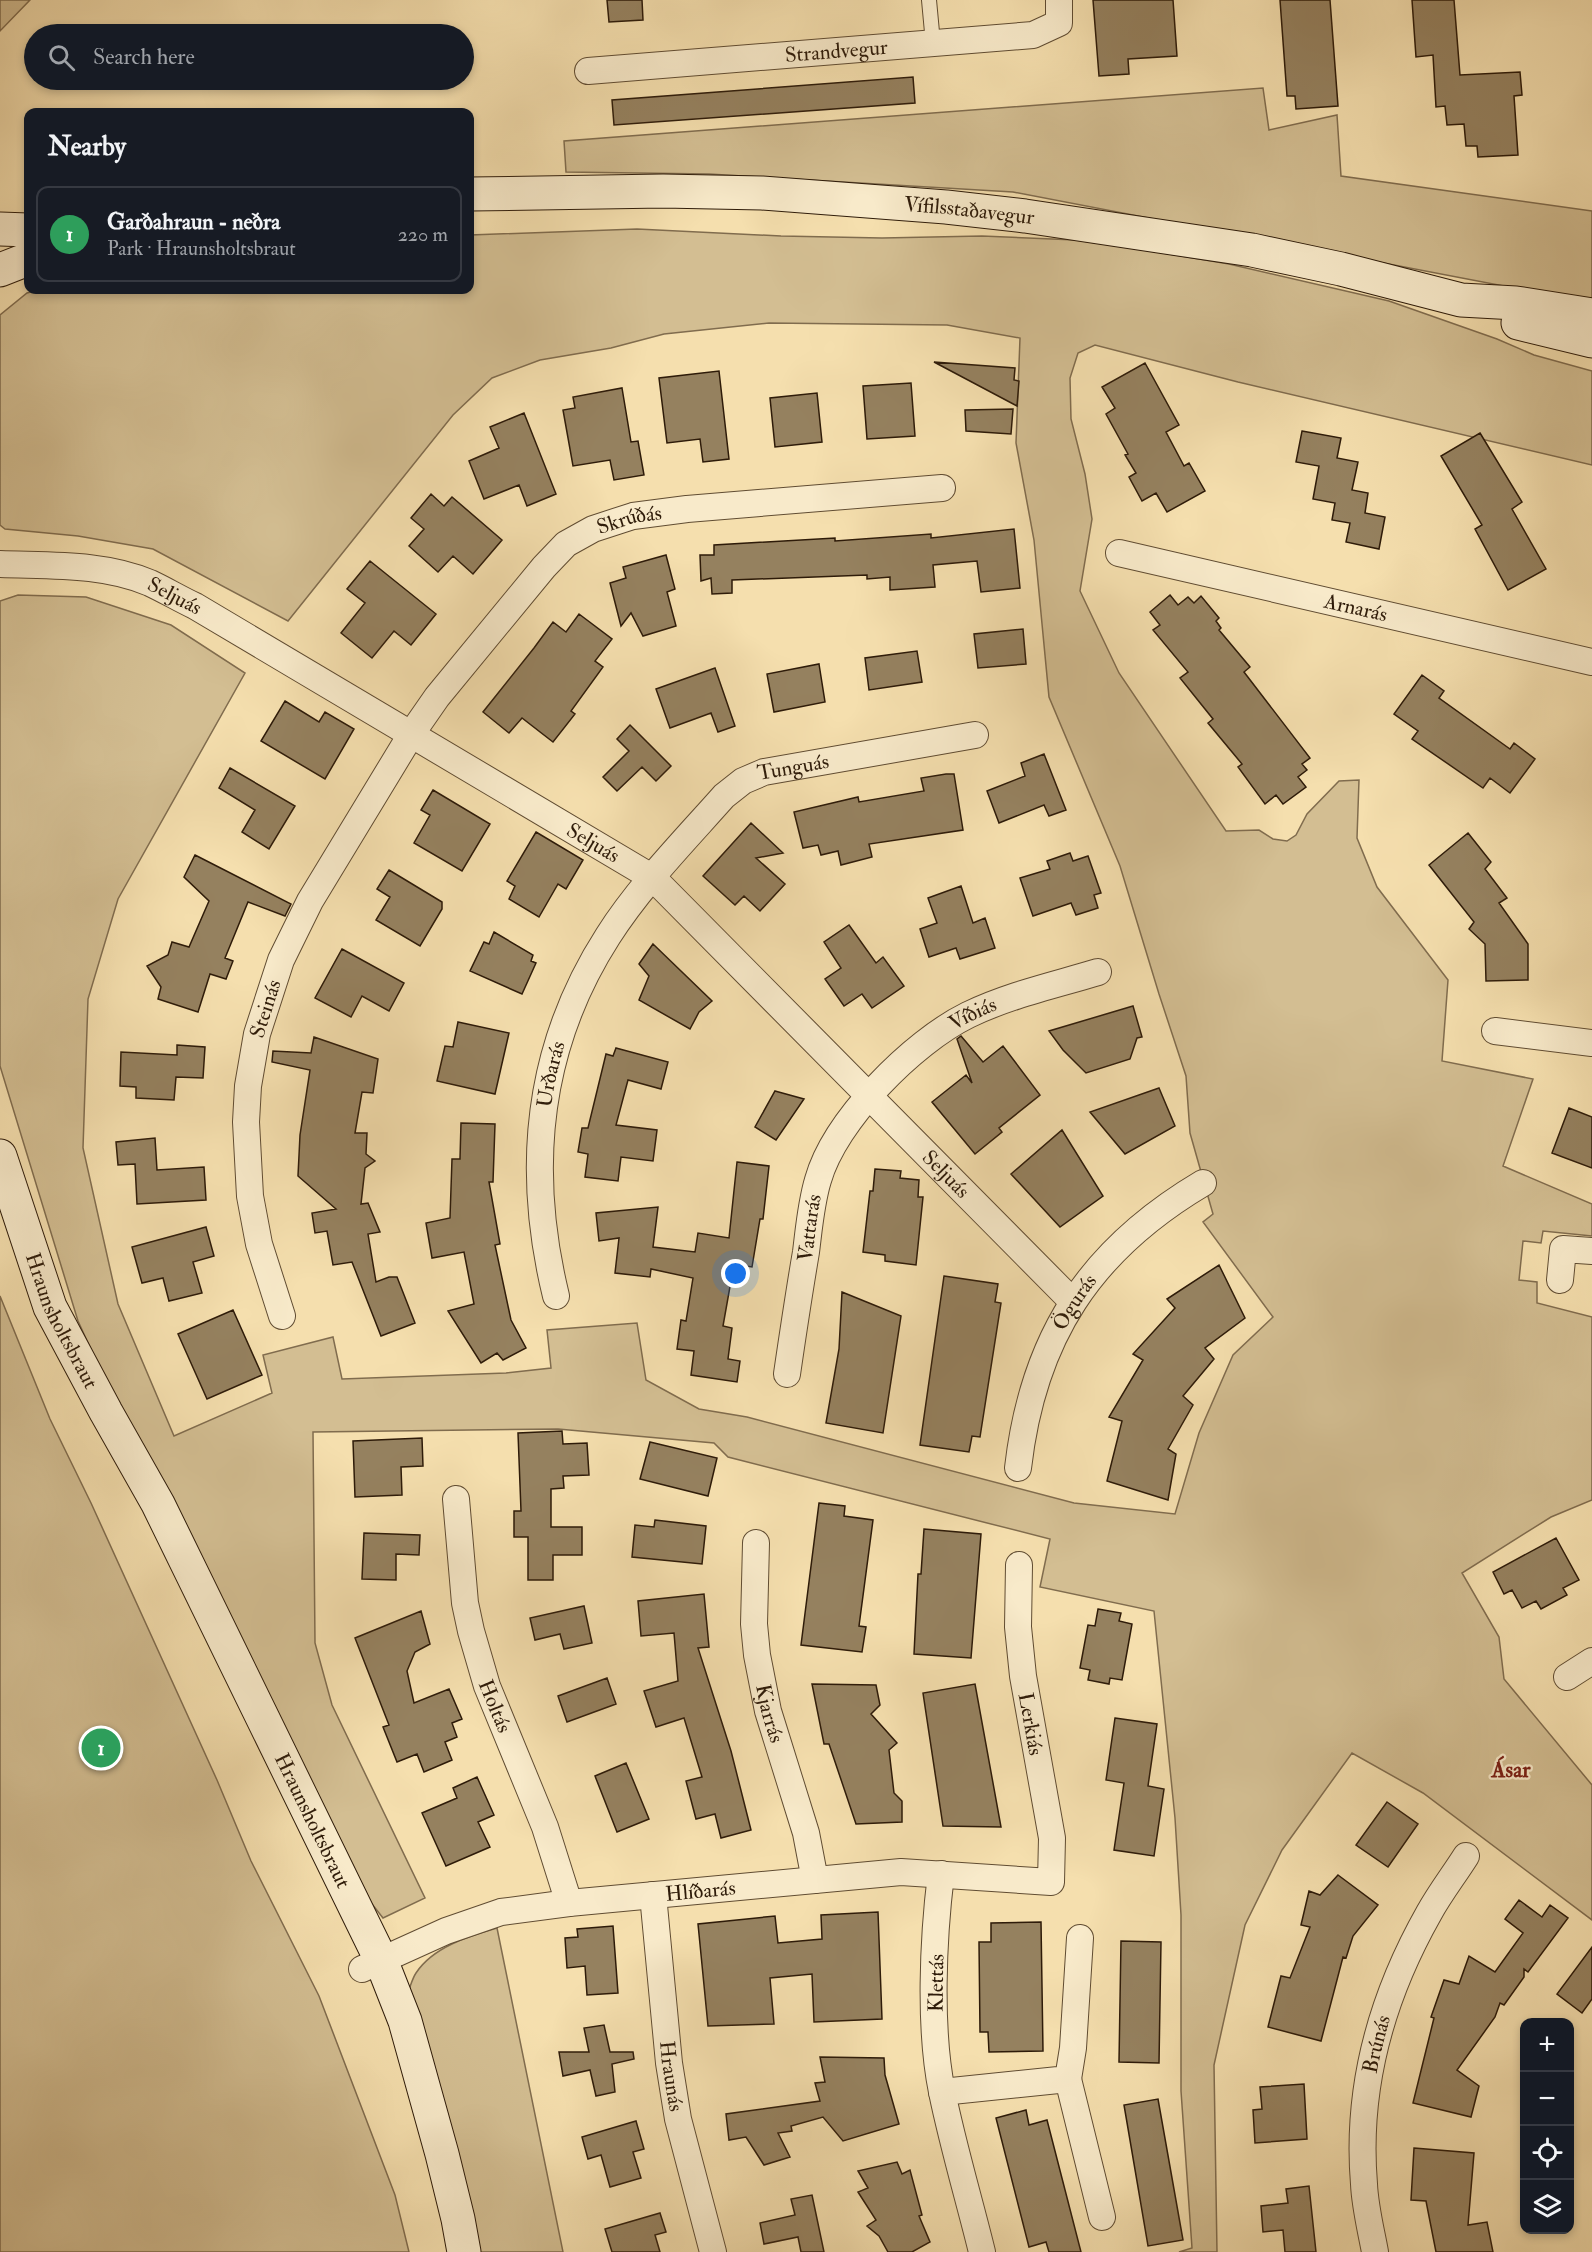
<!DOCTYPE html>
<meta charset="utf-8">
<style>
body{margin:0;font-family:"IM FELL Double Pica",serif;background:#20242c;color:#f1f3f6}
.controls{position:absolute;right:18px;bottom:18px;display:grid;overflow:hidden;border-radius:12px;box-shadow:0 3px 9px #0003}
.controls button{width:54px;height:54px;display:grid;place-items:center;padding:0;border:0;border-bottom:2px solid #363941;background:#171b24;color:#f1f3f6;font:30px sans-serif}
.you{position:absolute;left:736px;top:1274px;width:21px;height:21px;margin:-15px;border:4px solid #fff;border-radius:50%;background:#1a73e8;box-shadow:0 0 0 9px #1a73e833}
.badge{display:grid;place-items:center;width:39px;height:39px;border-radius:50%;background:#ea580c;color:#fff;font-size:20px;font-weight:700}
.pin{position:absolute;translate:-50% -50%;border:3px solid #fff;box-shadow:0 2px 6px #0006}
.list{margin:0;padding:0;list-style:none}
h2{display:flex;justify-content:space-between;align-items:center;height:78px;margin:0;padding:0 24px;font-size:26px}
h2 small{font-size:20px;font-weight:400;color:#9ea1a6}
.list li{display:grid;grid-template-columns:39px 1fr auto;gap:18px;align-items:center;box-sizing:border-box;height:96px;margin:0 12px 12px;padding:0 12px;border:2px solid #363941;border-radius:12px}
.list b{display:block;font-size:22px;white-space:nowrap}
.list p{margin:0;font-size:20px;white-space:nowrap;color:#9ea1a6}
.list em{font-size:20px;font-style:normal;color:#9ea1a6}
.icon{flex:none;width:33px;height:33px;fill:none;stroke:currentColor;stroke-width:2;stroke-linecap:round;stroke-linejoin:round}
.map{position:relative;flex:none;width:1592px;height:2252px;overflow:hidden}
.search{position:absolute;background:#171b24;box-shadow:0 3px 9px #0003;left:24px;top:24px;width:450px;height:66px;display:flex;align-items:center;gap:15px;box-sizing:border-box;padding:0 21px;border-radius:33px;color:#9ea1a6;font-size:22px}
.panel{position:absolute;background:#171b24;box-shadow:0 3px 9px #0003;left:24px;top:108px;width:450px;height:186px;border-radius:12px}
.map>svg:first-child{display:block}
</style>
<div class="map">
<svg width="1592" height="2252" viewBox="0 0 1592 2252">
<rect width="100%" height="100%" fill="#f5dfae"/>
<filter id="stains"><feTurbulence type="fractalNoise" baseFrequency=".00333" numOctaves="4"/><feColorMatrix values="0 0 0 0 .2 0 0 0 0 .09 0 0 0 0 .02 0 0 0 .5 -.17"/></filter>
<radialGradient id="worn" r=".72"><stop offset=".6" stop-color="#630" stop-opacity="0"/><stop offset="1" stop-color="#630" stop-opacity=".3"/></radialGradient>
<path fill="#d3be92" stroke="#806c4e" stroke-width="1.5" d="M0 0H30L0 31Z
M1263 88 1269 130 1337 115 1341 176 1592 211V303L1013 192 709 174 566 172 564 141Z
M637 229 781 236 882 238 982 236 1076 240 1151 251 1229 264 1389 301 1497 339 1534 355 1592 371V465L1238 382 1095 345 1078 353 1070 378 1071 419 1085 474 1092 519 1080 591 1119 673 1226 831 1259 830 1273 839 1287 841 1296 835 1307 814 1339 781 1359 780 1357 838 1377 887 1448 980 1442 1061 1533 1079 1503 1166 1592 1204V1236L1543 1231 1541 1243 1523 1241 1519 1280 1537 1282V1303L1592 1317V1500L1551 1517 1462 1573 1499 1637 1504 1679 1592 1785V1920L1423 1793 1352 1753 1282 1850 1245 1925 1214 2065 1217 2252H1179L1192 2248 1181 2091V1915L1175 1818 1154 1611 1040 1587 1050 1539 728 1457 714 1443 558 1429 313 1432 315 1643 332 1705 425 1898 383 1918 361 1890 151 1480 78 1321 0 1066V601L18 595 86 597 171 625 245 673 118 899 88 999 83 1148 118 1304 174 1436 272 1393 263 1355 333 1337 342 1379 506 1373 551 1368 547 1330 637 1323 646 1380 699 1409 747 1417 1074 1503 1175 1514 1199 1433 1233 1355 1273 1317 1203 1222 1213 1214 1190 1133 1186 1076 1159 994 1120 866 1049 697 1034 540 1016 443 1020 338 947 325 769 323 664 334 611 348 540 360 492 378 453 415 288 621 153 549 78 536 5 529 0 525V315L27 293 38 290H470V235Z
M0 1296 50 1419 91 1503 217 1780 251 1861 319 1996 395 2195 409 2252H0Z
M497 1928 563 2252H472L407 1994C410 1988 412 1979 416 1973 433 1947 469 1936 497 1928Z"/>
<path fill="#95815f" stroke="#2e1b09" stroke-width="1.5" d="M607 0H642L643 20 609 22Z
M1093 0H1173L1177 56 1128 59 1129 74 1099 76Z
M1280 0H1330L1338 106 1296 109 1295 96H1287Z
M1412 0H1454L1460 75 1520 72 1522 95 1514 96 1518 155 1478 157 1477 146H1466L1464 124 1447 125 1445 106 1436 107 1433 55 1416 57Z
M913 77 915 103 614 125 612 100Z
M934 362 1015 368 1014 380 1019 381 1017 406Z
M1145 363 1179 425 1166 432 1184 466 1189 463 1205 491 1167 512 1156 493 1142 501 1129 477 1136 473 1125 455 1128 454 1106 414 1115 408 1102 387Z
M719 371 729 459 703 462 700 439 667 443 659 378Z
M911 383 915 436 867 439 863 386Z
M622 388 631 442 638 441 644 475 614 480 610 460 573 466 563 410 575 408 573 397Z
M817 393 822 442 775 447 770 398Z
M1013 409 1011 434 966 431 965 410Z
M524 413 556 494 527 506 519 485 484 499 469 461 499 448 490 427Z
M1302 431 1341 438 1337 458 1358 462 1352 490 1368 493 1365 513 1385 517 1379 549 1346 542 1350 523 1332 520 1335 503 1313 499 1319 466 1296 462Z
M1480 433 1522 502 1512 509 1546 569 1508 590 1475 529 1482 525 1441 456Z
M431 494 444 506 452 497 502 540 473 574 453 556 438 572 409 546 424 529 411 518Z
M1014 529 1020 588 981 592 977 561 933 565 935 587 890 590V577L867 579V575L732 580V593L712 594 711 578 701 581 700 555H714V545L835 538V541L931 534V538Z
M666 555 675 589 667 592 676 626 643 636 631 613 621 626 610 583 626 578 623 567Z
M370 561 436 614 411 645 394 631 372 658 341 633 365 603 347 589Z
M1170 595 1178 605 1188 597 1194 603 1201 596 1219 618 1216 621 1221 628 1219 630 1250 667 1244 672 1310 758 1302 764 1307 770 1298 777 1306 787 1283 804 1276 795 1265 804 1238 767 1242 764 1208 723 1213 719 1180 678 1188 672 1153 630 1160 625 1150 612Z
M579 614 612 639 595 661 603 667 571 711 575 714 553 742 522 718 509 733 483 712 534 648 553 622 566 632Z
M1023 629 1026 664 978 668 974 634Z
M917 651 922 682 869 690 865 658Z
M819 664 825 702 774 712 767 674Z
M715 668 735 726 718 732 711 713 670 728 656 689Z
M1422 675 1444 691 1439 698 1510 749 1514 743 1535 759 1510 793 1490 778 1483 788 1412 739 1418 731 1394 714Z
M285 701 319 722 325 712 354 729 325 779 261 741Z
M630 725 671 766 656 781 642 767 617 791 603 777 629 751 617 739Z
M1044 754 1066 810 1049 816 1044 805 999 823 987 791 1025 776 1021 763Z
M230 768 295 806 269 849 242 832 255 810 219 788Z
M946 774H954L963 830 869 844 872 857 841 865 838 851 821 855 818 845 803 848 794 812 858 797 859 802 924 791 921 778Z
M433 790 490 824 462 871 414 843 430 815 421 810Z
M751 823 783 853 756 858 785 884 760 911 744 896 735 905 703 876Z
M536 832 583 860 566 889 558 884 539 917 509 899 515 886 507 881Z
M1468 833 1491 862 1485 869 1507 898 1499 903 1528 944V980L1486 981 1485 944 1469 929 1474 922 1429 865Z
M1070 853 1073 861 1088 856 1101 893 1094 895 1098 908 1076 915 1071 903 1033 916 1020 878 1050 869 1047 861Z
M195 855 291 904 285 916 248 902 225 958 233 961 226 979 210 974 198 1012 158 999 161 987 147 966 168 955 172 942 189 947 209 901 184 877Z
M389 870 442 902V909L420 946 376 920 390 897 377 889Z
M961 886 973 923 985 918 995 948 960 959 956 948 929 957 920 929 937 923 928 898Z
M849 925 876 963 883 957 904 986 872 1008 862 994 844 1006 825 979 841 968 824 942Z
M494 932 533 955 531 961 536 963 522 994 470 971 484 942 489 944Z
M653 944 712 1001 699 1012 690 1029 639 1000 649 976 639 964Z
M342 949 404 983 389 1011 362 996 351 1017 315 998Z
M1133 1006 1142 1037 1137 1038 1130 1059 1086 1073 1063 1050 1049 1031Z
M458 1022 509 1033 495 1094 437 1081 445 1046 453 1047Z
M961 1036 983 1062 1003 1046 1040 1095 999 1128 1002 1132 975 1154 932 1102 966 1075 972 1083 957 1039Z
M314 1037 378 1059 373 1093 362 1092 355 1133H367L366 1154 375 1161 365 1168 361 1204 368 1203 380 1232 368 1234 376 1282 389 1277H397L415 1323 381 1336 352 1262 333 1265 327 1231 315 1233 312 1213 336 1209 298 1176 300 1135 310 1070 272 1062 273 1051 311 1053Z
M177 1045 205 1047 203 1078 176 1077 174 1100 136 1098V1087L120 1086 121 1052 177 1055Z
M616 1048 668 1062 661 1089 628 1080 616 1125 657 1130 653 1161 621 1157 618 1181 585 1177 588 1154 578 1152 582 1128H588L606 1054 613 1056Z
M1159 1088 1175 1126 1125 1154 1090 1112Z
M775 1091 804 1099 776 1140 755 1127Z
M1569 1108 1592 1117V1168L1552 1153Z
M461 1123 495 1124 493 1182H489L500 1244 495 1245 511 1320 526 1348 503 1360 497 1353 481 1363 448 1311 474 1304 464 1252 432 1258 426 1223 450 1218 452 1159H460Z
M1062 1130 1103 1196 1060 1227 1011 1174Z
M155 1138 157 1170 204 1167 206 1200 137 1204 135 1164 118 1165 116 1142Z
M737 1162 769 1166 763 1219H760L752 1267 734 1264 723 1326 732 1328 728 1359 740 1361 737 1382 691 1375 694 1351 677 1349 681 1320 686 1321 693 1278 651 1269 650 1277 615 1273 619 1238 599 1241 596 1213 658 1207 653 1247 695 1252 698 1233 729 1238Z
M875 1169 901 1171 900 1178 919 1180 918 1197H923L916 1265 885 1261V1255L863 1252 870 1191H873Z
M206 1227 214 1256 193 1262 202 1293 169 1301 163 1278 142 1283 132 1247Z
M1219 1265 1245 1318 1205 1348 1214 1359 1183 1396 1193 1405 1168 1449 1176 1454 1168 1500 1107 1481 1122 1421 1109 1417 1143 1360 1133 1354 1175 1308 1167 1299Z
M944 1276 998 1284 995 1302 1001 1303 980 1437 972 1436 969 1452 920 1445Z
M842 1292 901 1316 883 1433 826 1423 839 1349Z
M233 1310 262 1375 207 1399 178 1334Z
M562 1431 563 1444 587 1443 589 1475 563 1476 564 1488 551 1489V1527H582V1555H553V1580H528V1537H514V1511H521L518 1433Z
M422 1438 423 1466 401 1467 402 1495 355 1497 353 1441Z
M650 1442 717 1458 708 1496 640 1479Z
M819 1503 845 1506 844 1516 873 1520 859 1626 866 1627 862 1652 801 1645Z
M655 1520 706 1526 702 1564 632 1557 635 1525 654 1527Z
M924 1529 981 1534 971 1658 914 1654 918 1574H921Z
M364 1533 420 1535 419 1555 396 1554V1580L362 1579Z
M1556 1538 1579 1580 1563 1588 1567 1595 1541 1609 1536 1601 1522 1608 1512 1590 1504 1594 1493 1572Z
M704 1594 709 1647 698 1648 731 1751 751 1830 721 1838 715 1814 696 1819 686 1781 702 1777 684 1718 656 1727 644 1691 678 1681 674 1633 641 1636 638 1601Z
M584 1606 592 1643 564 1649 560 1634 535 1640 530 1618Z
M1098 1609 1121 1613 1119 1621 1132 1624 1122 1680 1110 1678 1109 1684 1088 1680 1090 1670 1080 1668 1088 1625 1095 1626Z
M421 1611 430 1644 415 1652 407 1671 414 1703 449 1689 462 1719 452 1723 457 1737 445 1742 452 1760 424 1772 417 1754 397 1762 383 1727 389 1725 355 1638Z
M607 1678 616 1704 567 1722 558 1696Z
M812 1684 876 1685 880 1705 871 1714 897 1743 889 1750 894 1793 902 1801V1822L856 1824 829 1744H824Z
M975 1684 1001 1827 943 1826 923 1693Z
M1115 1718 1157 1724 1148 1786 1164 1789 1154 1856 1114 1850 1124 1783 1106 1780Z
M626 1763 649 1819 617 1832 595 1776Z
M477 1777 494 1815 478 1822 490 1847 446 1866 422 1813 457 1798 453 1788Z
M1387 1802 1418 1824 1388 1867 1356 1845Z
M1338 1875 1378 1905 1353 1936 1346 1958 1343 1957 1321 2041 1268 2027 1281 1976 1290 1978 1310 1927 1301 1925 1309 1891 1320 1895Z
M1519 1900 1542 1917 1550 1905 1568 1918 1528 1972 1524 1969V1977L1504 2005 1500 2003 1495 2017 1457 2070 1479 2086 1471 2117 1413 2103 1434 2018 1431 2017 1444 1980 1459 1984 1469 1956 1495 1972 1523 1933 1505 1919Z
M878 1912 882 2019 814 2022 812 1974 770 1978 774 2024 708 2026 698 1924 775 1916 778 1943 822 1939 821 1915Z
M1041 1922 1043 2051 989 2052 988 2032H980L979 1942H991V1923Z
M613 1926 618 1993 587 1995 585 1966 567 1968 565 1938 578 1937 577 1929Z
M1121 1941 1161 1942 1159 2063 1119 2062Z
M1592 1947V1999L1582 2013 1557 1994Z
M604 2025 610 2052H633L634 2059 612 2064 615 2092 596 2096 590 2070 563 2076 559 2052H589L584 2028Z
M820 2057 884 2058 885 2075 899 2124 843 2141 823 2117 791 2126 792 2131 778 2133 790 2157 764 2165 746 2137 729 2140 726 2114 820 2101 815 2083 825 2082Z
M1304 2084 1307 2139 1255 2143 1253 2110 1262 2109 1260 2087Z
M1158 2099 1183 2240 1148 2246 1124 2105Z
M1026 2110 1029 2125 1047 2120 1081 2252H1049L1046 2242 1029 2247 996 2118Z
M636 2121 644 2149 633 2152 641 2178 610 2187 601 2155 588 2159 582 2137Z
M1414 2148 1474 2153 1468 2225 1487 2222 1493 2252H1436L1426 2201 1411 2200Z
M897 2162 902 2174 910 2170 922 2215 919 2216 930 2242 912 2252H888L879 2236 867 2226 876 2220 858 2192 868 2188 858 2171Z
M1309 2186 1316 2252H1285L1283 2230 1263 2232 1261 2206 1288 2203 1286 2189Z
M812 2195 824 2252H801L798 2237 764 2244 760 2223 795 2215 791 2199Z
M660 2213 666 2232 655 2235 660 2252H612L605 2229Z"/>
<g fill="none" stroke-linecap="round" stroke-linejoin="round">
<defs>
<path id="lane" d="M929 0 933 43"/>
<g id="street">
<path id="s1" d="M588 71 1033 35 1059 23V0"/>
<path id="s2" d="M1119 553 1592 662"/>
<path id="s3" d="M0 564C49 566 104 563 150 583 165 590 180 599 195 606L653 878 1073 1302"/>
<path d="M1495 1031 1592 1043"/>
<path d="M1560 1280 1563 1249 1592 1251"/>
<path id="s4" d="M556 1296C525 1169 536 1048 608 936 639 887 685 840 724 796L743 781 764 772 975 735"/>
<path id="s5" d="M282 1316 259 1244 250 1196 246 1122 248 1086 257 1034 281 960 310 901 412 733 437 697 544 567 566 544 593 529 633 516 687 509 942 488"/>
<path id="s6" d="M787 1374C793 1333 799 1293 806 1252 809 1228 811 1203 818 1180 835 1120 913 1042 968 1015 1009 995 1055 985 1098 972"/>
<path id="s7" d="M1018 1468C1033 1337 1090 1250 1203 1183"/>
<path id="s8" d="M456 1499 465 1603 471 1631 487 1686 545 1827 569 1903"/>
<path id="s9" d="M756 1543 754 1624 757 1655 768 1711 806 1833 815 1880"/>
<path d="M1567 1677 1592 1661"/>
<path d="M941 1874C933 1939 929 2028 942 2092 953 2146 969 2199 982 2252"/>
<path id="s10" d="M653 1895 669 2063 678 2119 713 2252"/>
<path id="s11" d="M362 1969 446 1931 501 1912 569 1903 901 1872 1051 1882 1052 1838 1023 1676 1018 1627 1019 1565"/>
<path d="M1068 2079 1102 2217"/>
<path d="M942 2092 1068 2079 1073 2048 1080 1938"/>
<path id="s12" d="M1375 2252C1371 2230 1365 2207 1364 2184 1356 2088 1382 1996 1429 1913 1440 1893 1454 1875 1466 1856"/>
</g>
<g id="secondary">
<path id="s13" d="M470 194 663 191 762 193 946 207 1025 216 1252 250 1341 269 1461 300 1516 303 1592 315"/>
<path d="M0 229 28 230"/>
<path d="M0 270 28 259"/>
<path d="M1518 323 1592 341"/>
<path id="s14" d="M0 1156 50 1307 106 1412 158 1504 381 1960 405 2021 442 2154 458 2219 464 2252"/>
</g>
</defs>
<use href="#lane" stroke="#604c32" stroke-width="16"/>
<use href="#street" stroke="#604c32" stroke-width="28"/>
<use href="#secondary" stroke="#2e1b09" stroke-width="35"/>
<use href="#lane" stroke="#f8eaca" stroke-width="14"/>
<use href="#street" stroke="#f8eaca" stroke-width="26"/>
<use href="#secondary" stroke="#f8eaca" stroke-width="33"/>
</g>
<g text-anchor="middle" stroke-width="4.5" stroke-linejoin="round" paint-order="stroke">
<g font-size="21" fill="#2e1b09" stroke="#f8eaca">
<text dy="7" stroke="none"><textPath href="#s1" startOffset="249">Strandvegur</textPath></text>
<text dy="7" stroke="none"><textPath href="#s13" startOffset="500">Vífilsstaðavegur</textPath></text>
<text dy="7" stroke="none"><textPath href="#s5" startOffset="940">Skrúðás</textPath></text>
<text dy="7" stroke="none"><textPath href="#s3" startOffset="180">Seljuás</textPath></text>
<text dy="7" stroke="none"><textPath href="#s2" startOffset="243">Arnarás</textPath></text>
<text dy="7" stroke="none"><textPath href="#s4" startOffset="633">Tunguás</textPath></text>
<text dy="7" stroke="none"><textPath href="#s3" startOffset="666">Seljuás</textPath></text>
<text dy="7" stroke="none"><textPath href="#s5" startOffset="314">Steinás</textPath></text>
<text dy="7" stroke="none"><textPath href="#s6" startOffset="429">Víðiás</textPath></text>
<text dy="7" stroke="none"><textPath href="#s4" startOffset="224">Urðarás</textPath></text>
<text dy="7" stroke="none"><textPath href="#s3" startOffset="1152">Seljuás</textPath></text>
<text dy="7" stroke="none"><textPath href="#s6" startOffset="148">Vattarás</textPath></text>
<text dy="7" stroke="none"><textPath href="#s7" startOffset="177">Ögurás</textPath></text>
<text dy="7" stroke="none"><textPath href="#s14" startOffset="176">Hraunsholtsbraut</textPath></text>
<text dy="7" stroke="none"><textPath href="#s8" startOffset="212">Holtás</textPath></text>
<text dy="7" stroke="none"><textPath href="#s9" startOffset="172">Kjarrás</textPath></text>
<text transform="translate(1031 1724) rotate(80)" y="7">Lerkiás</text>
<text dy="7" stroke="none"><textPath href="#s14" startOffset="736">Hraunsholtsbraut</textPath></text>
<text dy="7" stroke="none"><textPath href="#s11" startOffset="351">Hlíðarás</textPath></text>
<text transform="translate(936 1983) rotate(-89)" y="7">Klettás</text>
<text dy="7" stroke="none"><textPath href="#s12" startOffset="210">Brúnás</textPath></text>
<text dy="7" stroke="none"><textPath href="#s10" startOffset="182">Hraunás</textPath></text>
</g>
<g font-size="22" font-weight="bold" fill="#7a1f14" stroke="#f8eaca">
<text x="1511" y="1777">Ásar</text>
</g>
</g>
<rect width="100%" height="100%" filter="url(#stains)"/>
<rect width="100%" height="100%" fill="url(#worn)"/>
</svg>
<div class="controls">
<button>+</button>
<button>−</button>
<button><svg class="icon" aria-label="locate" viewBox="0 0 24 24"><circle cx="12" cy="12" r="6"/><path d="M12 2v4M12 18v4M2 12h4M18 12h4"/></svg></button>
<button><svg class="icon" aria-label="layers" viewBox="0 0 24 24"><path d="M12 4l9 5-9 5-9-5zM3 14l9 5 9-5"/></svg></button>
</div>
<div class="you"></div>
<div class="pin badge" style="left:101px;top:1748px;background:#2e9e5b">1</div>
<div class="search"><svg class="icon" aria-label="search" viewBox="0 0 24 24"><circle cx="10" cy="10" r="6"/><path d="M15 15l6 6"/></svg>Search here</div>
<section class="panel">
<h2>Nearby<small></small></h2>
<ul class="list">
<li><span class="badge" style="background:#2e9e5b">1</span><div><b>Garðahraun - neðra</b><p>Park · Hraunsholtsbraut</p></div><em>220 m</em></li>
</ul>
</section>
</div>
